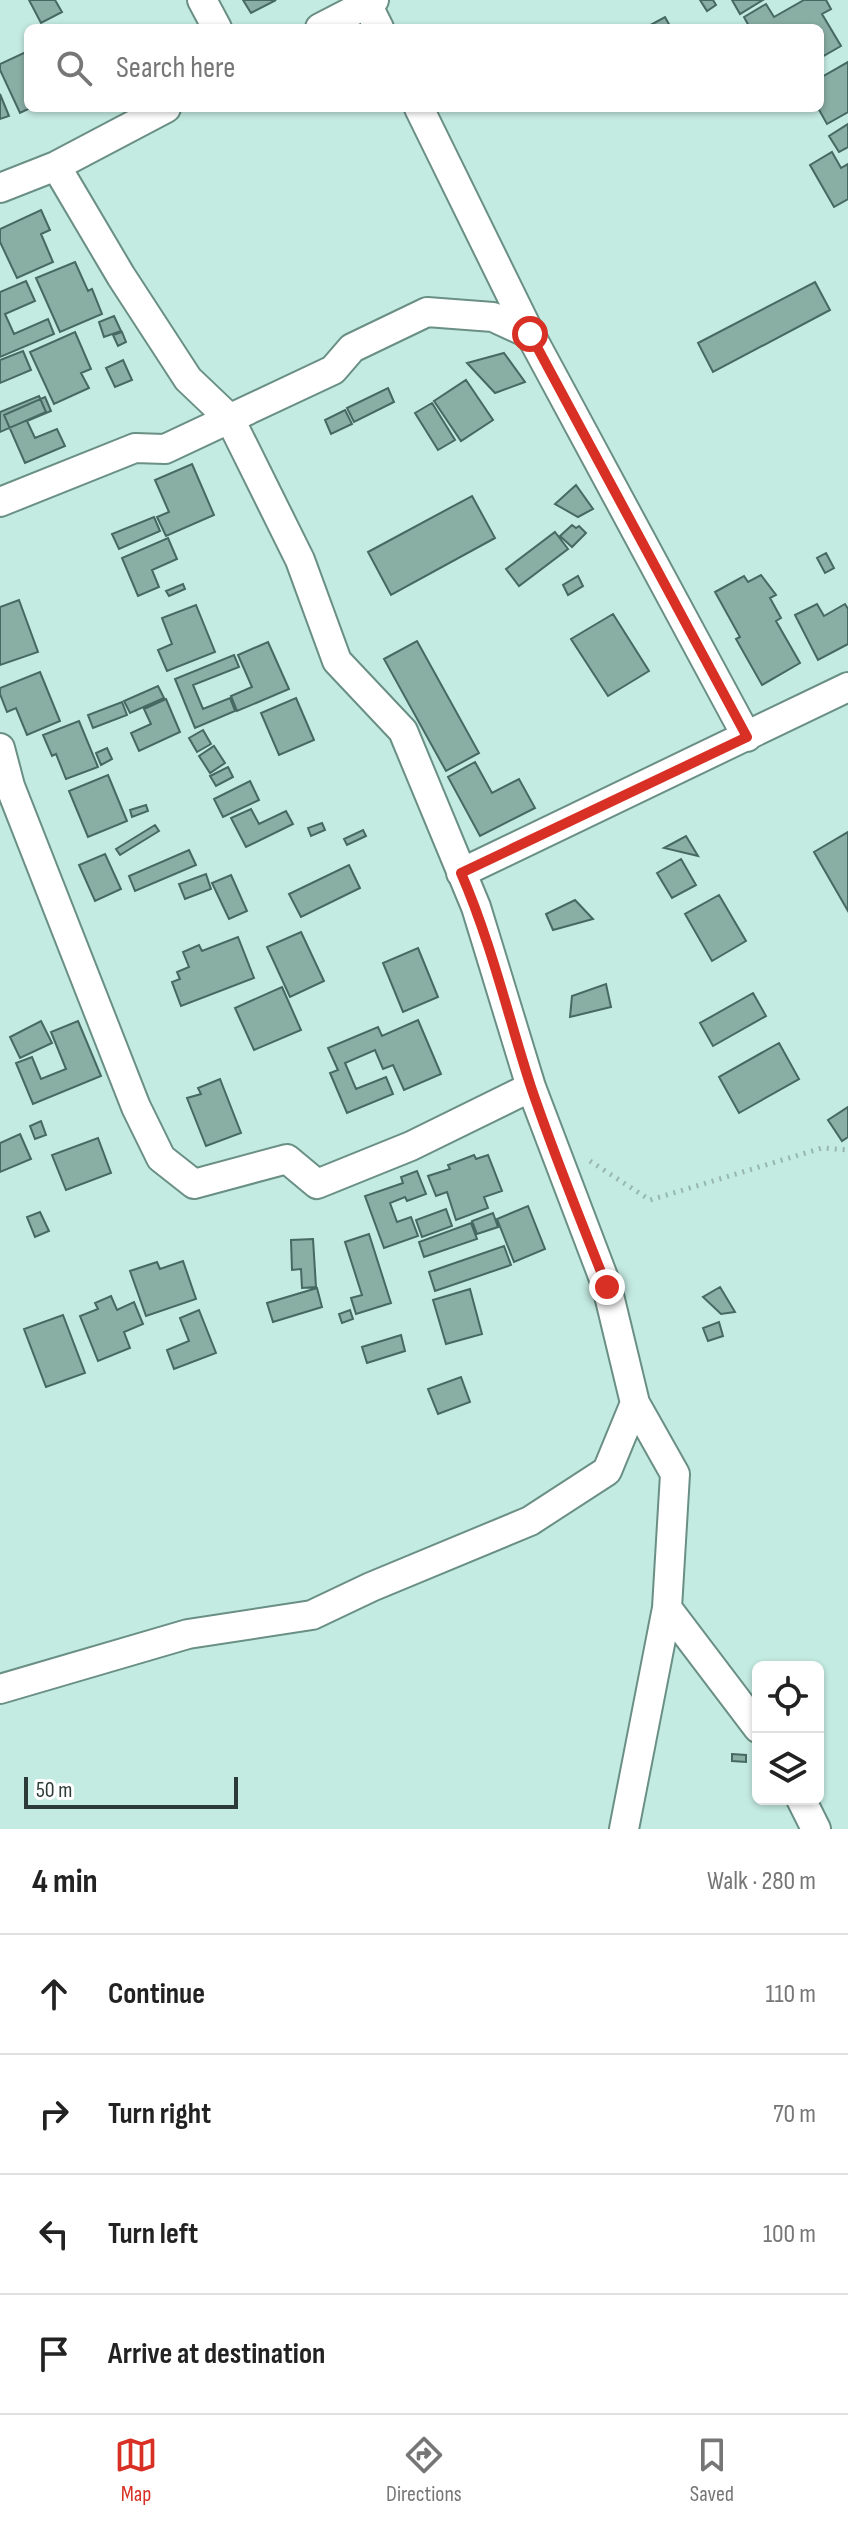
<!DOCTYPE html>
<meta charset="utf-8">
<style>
body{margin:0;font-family:"Sofia Sans Condensed",sans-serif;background:#f2f2f2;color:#222}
.controls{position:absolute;right:24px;bottom:24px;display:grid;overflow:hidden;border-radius:12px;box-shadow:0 2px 6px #0004}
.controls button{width:72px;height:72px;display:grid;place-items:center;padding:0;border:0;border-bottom:2px solid #e0e0e0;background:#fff;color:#222;font:40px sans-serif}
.scale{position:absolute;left:24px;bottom:20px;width:214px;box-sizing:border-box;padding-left:8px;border:4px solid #2c3b37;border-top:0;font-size:22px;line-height:28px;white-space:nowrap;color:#2c3b37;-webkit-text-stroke:6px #fff;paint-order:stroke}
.stop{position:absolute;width:24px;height:24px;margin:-18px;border:6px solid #d93025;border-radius:50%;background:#fff}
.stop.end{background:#d93025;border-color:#fff;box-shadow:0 2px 8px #0008}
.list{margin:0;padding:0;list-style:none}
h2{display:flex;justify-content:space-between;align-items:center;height:104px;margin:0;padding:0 32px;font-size:34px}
h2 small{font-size:26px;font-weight:400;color:#767676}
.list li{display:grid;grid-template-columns:52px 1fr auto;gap:24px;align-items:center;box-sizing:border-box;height:120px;padding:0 32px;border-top:2px solid #e0e0e0}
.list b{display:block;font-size:30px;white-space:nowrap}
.list em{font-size:26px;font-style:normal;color:#767676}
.icon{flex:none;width:44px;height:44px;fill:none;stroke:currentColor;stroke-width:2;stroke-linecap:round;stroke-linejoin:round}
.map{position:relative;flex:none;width:848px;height:1829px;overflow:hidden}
.search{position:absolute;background:#fff;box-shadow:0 2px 6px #0004;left:24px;right:24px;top:24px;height:88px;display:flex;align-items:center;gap:20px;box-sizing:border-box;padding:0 28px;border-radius:12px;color:#767676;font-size:30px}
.sheet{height:584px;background:#fff}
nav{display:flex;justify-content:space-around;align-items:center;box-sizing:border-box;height:112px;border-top:2px solid #e0e0e0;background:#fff;font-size:22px;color:#767676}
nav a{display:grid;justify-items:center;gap:4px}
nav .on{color:#d93025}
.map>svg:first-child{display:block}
</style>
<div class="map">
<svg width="848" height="1829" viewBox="0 0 848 1829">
<rect width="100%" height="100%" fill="#c4ebe1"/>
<path fill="#89aea4" stroke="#466961" stroke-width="2" d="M29 0H55L62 12 41 23Z
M243 0H276L251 13Z
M700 0H713L716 5 707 11Z
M732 0H763L740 14Z
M804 0H826L831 9 822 14 841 46 820 58V28H750L744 17 766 4 774 17Z
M665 17 671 28H645Z
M28 51V108H30L20 113 0 70V64Z
M848 62V112L827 124 818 108H820V78Z
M0 94 9 116 0 119Z
M848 124V147L839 152 829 136Z
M832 152 841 168 848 164V199L834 207 810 165Z
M41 210 50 230 41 234 53 262 17 278 0 242V229Z
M75 262 88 291 92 289 102 314 60 332 36 278Z
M26 281 35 301 5 314 14 334 48 319 54 334 0 357V292Z
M815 282 830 310 713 372 698 343Z
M114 316 121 331 104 337 99 322Z
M75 332 91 369 81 373 89 388 54 404 30 352Z
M122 332 126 342 118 346 113 335Z
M23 351 31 370 0 383V360Z
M504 353 525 382 495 393 467 363Z
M123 360 132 380 115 387 106 368Z
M466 380 493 420 461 441 434 401Z
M388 388 394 402 354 422 347 408Z
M39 396 46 412 0 432V412Z
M45 397 51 411 27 421 35 438 57 429 65 446 25 463 4 415Z
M432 403 455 440 438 450 415 413Z
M345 410 352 424 331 434 325 420Z
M192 464 214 515 166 536 157 517 169 512 155 480Z
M576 485 593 509 578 517 555 504Z
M472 496 495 538 391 595 368 552Z
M154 517 160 531 119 549 112 534Z
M572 525 576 528 579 526 586 533 572 547 560 536Z
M555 532 568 549 519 586 506 569Z
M168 538 177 559 152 570 159 587 138 596 122 558Z
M826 553 834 568 825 573 817 558Z
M761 575 776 595 770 598 781 618 776 621 800 663 762 685 736 639 740 637 715 592 744 576 748 582Z
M578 576 583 586 568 595 563 585Z
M183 584 185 589 169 596 166 591Z
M19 600 38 652 0 665V607Z
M817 604 824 616 845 604 848 609V644L818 660 795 615Z
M196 605 215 652 167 671 158 650 172 644 162 618Z
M613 614 649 671 608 696 571 639Z
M417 641 479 753 446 771 384 659Z
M268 642 289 689 237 711 231 696 252 687 238 655Z
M234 655 239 667 193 685 203 709 230 698 235 711 195 728 175 679Z
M40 672 60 721 27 735 16 708 7 712 0 694V688Z
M158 686 164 698 130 713 124 701Z
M296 698 314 740 279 755 261 713Z
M166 699 180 732 139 751 131 733 151 724 144 709Z
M122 702 127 715 93 728 88 715Z
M79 721 98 767 66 779 56 754 52 756 43 735Z
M203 730 211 744 197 752 189 738Z
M214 746 225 763 210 773 199 756Z
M107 748 112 759 101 765 96 753Z
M475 762 492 793 519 779 535 808 480 836 448 777Z
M228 767 233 777 216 786 210 776Z
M108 775 127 821 88 837 69 791Z
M250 781 259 800 223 817 214 799Z
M146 805 148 811 132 817 130 810Z
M251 809 259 824 286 811 293 824 246 847 231 818Z
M322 823 325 830 311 836 308 828Z
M155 825 159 831 120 855 116 849Z
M363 830 366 836 347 845 344 839Z
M848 832V911L814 852Z
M686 836 698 856 664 848Z
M189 850 196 865 135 891 129 876Z
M105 854 121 889 95 901 79 865Z
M681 859 696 885 672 898 657 873Z
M349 865 360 888 301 917 289 894Z
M206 874 211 889 185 899 179 884Z
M231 875 247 911 229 919 212 883Z
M719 895 746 941 712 961 685 914Z
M575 900 593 919 553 930 546 914Z
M301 932 324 981 290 997 267 947Z
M238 937 254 978 181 1006 172 982 180 979 177 972 189 967 183 952 199 945 202 951Z
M418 948 438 997 403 1012 383 963Z
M606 984 611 1007 570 1017 572 996Z
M282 987 301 1030 254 1050 235 1008Z
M753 993 766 1016 713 1046 700 1023Z
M418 1020 441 1074 404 1090 393 1065 383 1069 375 1050 345 1063 356 1089 386 1077 393 1094 347 1113 330 1073 338 1070 328 1048 378 1027 382 1036Z
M41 1021 52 1043 20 1058 10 1037Z
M78 1021 101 1076 33 1104 16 1063 32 1057 41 1079 66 1069 51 1032Z
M779 1043 799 1079 739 1113 719 1077Z
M220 1079 241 1133 206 1146 187 1098 201 1094 198 1088Z
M848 1107V1137L842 1141 828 1120Z
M41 1121 46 1135 35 1139 30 1126Z
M20 1134 31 1159 0 1172V1143Z
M98 1138 111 1173 66 1190 52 1155Z
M474 1155 476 1159 488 1155 502 1191 484 1197 488 1208 456 1220 447 1192 436 1196 428 1176 450 1169 448 1165Z
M417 1171 426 1194 407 1201 405 1197 390 1203 397 1222 411 1217 418 1236 384 1248 365 1196 403 1183 401 1177Z
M528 1206 545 1249 514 1262 497 1219Z
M446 1209 452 1226 422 1237 416 1220Z
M40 1212 49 1231 35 1237 27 1217Z
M493 1213 498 1227 477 1234 472 1221Z
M471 1223 477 1239 424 1257 419 1242Z
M369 1234 391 1303 356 1314 351 1298 362 1295 345 1242Z
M313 1239 316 1287 302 1288 301 1269 292 1270 291 1240Z
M504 1246 511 1265 435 1291 429 1272Z
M183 1261 196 1299 146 1316 130 1271 157 1262 160 1269Z
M720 1287 735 1312 721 1314 703 1297Z
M317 1288 322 1307 273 1322 267 1303Z
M470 1289 482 1334 446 1344 433 1300Z
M111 1296 117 1310 134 1302 143 1324 124 1332 130 1348 98 1361 80 1316 98 1309 95 1303Z
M199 1310 216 1353 174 1369 167 1350 189 1341 180 1318Z
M350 1310 353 1319 342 1323 339 1314Z
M63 1315 85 1373 46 1387 24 1329Z
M719 1322 723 1336 708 1341 703 1328Z
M401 1335 405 1351 367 1363 362 1347Z
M461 1377 470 1402 438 1414 428 1389Z
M732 1754 746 1755V1762L732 1761Z"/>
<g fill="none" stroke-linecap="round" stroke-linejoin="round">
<defs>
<path id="minor" d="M202 0 217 28
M367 4 379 28
M320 28 374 0
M419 108 530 334 747 737
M56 166 121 276 188 379 230 419 300 560 337 661 403 731 476 907 531 1087 607 1287 635 1403 675 1474 667 1608 624 1829
M0 188 56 166 166 108
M0 502 135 448 165 449 333 370 352 348 427 312 493 317 530 334
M0 748 10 786 136 1107 161 1158 194 1184 287 1159 317 1184 411 1146 531 1087
M461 873 848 687
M667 1608 758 1728
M0 1689 188 1634 312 1615 371 1587 530 1521 607 1471 635 1403
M801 1799 816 1829"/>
</defs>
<use href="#minor" stroke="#6a8f85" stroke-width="32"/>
<path stroke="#96b6ae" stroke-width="5" stroke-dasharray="2 6" stroke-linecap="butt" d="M590 1161 650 1200 822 1148 848 1150"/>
<use href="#minor" stroke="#fff" stroke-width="28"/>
</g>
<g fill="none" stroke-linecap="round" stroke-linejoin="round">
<path stroke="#d93025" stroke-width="10" d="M530 334 747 737 461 873C491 942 508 1016 531 1087 554 1155 581 1221 607 1287"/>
</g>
</svg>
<div class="controls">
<button><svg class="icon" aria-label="locate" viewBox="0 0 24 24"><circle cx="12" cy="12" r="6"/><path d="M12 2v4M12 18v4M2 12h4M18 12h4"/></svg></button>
<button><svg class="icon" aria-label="layers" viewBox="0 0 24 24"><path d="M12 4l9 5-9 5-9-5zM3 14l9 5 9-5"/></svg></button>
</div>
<div class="scale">50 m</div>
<div class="stop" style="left:530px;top:334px"></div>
<div class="stop end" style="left:607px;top:1287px"></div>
<div class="search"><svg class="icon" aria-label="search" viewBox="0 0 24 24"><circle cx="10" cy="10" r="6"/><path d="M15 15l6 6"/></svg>Search here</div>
</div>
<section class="sheet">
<h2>4 min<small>Walk · 280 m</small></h2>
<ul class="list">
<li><svg class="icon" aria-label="ahead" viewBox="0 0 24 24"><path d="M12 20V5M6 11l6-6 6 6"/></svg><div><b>Continue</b></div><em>110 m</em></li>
<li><svg class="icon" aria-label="right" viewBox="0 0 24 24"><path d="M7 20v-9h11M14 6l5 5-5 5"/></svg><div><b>Turn right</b></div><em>70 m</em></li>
<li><svg class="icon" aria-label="left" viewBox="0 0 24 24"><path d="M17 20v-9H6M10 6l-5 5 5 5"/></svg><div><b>Turn left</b></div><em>100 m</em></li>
<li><svg class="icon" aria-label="arrive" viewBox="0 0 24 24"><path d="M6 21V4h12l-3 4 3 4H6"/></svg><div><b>Arrive at destination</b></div></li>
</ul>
</section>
<nav>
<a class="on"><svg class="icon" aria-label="map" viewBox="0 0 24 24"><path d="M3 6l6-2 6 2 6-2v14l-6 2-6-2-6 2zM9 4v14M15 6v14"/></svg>Map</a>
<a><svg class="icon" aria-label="directions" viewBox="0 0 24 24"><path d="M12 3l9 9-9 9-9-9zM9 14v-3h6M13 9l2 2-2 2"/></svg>Directions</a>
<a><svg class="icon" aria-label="saved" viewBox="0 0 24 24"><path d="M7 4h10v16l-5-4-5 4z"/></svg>Saved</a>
</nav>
